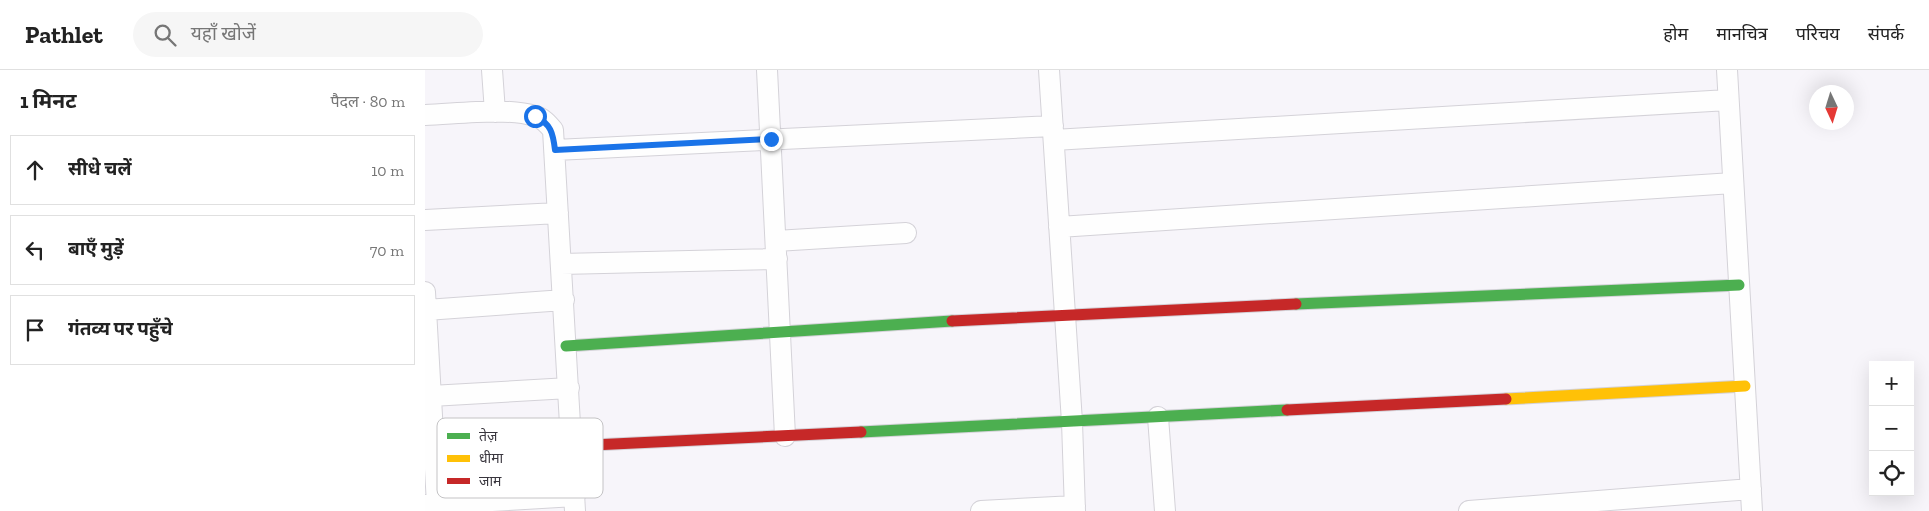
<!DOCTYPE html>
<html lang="hi">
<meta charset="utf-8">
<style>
body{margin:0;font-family:"Zilla Slab","Noto Sans Devanagari",serif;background:#f6f6f6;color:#222}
.controls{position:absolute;right:15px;bottom:15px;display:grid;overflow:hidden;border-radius:0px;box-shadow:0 5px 20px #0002}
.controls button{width:45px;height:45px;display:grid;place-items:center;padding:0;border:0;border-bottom:1px solid #e0e0e0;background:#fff;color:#222;font:25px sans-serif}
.compass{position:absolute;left:1384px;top:15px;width:45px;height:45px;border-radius:50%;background:#fff;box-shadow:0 5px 20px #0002;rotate:176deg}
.stop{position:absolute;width:15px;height:15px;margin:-11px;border:4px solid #1a73e8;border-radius:50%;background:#fff}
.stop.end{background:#1a73e8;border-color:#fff;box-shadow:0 1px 5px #0008}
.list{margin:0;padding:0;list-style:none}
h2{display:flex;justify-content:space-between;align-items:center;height:65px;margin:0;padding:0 20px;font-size:21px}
h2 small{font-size:16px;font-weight:400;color:#767676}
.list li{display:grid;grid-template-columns:32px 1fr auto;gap:15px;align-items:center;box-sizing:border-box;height:70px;margin:0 10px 10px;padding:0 10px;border:1px solid #e0e0e0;border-radius:0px}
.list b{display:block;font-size:19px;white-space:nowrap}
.list em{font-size:16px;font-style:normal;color:#767676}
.icon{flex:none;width:28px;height:28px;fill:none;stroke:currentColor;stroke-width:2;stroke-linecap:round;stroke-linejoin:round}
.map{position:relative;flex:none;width:1504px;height:441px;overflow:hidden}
header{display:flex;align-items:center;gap:30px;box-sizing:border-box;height:70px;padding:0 25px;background:#fff;border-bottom:1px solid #e0e0e0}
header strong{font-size:24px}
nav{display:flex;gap:28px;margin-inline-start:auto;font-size:18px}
.search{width:350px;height:45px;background:#f6f6f6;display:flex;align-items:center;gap:12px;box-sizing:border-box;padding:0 18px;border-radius:28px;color:#767676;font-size:19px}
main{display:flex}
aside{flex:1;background:#fff}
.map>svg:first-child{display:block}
</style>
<header>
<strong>Pathlet</strong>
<div class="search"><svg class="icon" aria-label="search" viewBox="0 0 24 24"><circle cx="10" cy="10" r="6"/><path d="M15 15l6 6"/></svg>यहाँ खोजें</div>
<nav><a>होम</a><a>मानचित्र</a><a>परिचय</a><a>संपर्क</a></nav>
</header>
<main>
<aside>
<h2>1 मिनट<small>पैदल · 80 m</small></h2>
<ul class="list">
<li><svg class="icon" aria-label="ahead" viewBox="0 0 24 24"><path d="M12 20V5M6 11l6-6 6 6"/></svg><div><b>सीधे चलें</b></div><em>10 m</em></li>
<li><svg class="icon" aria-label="left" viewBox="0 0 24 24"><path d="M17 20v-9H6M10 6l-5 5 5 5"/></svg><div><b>बाएँ मुड़ें</b></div><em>70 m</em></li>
<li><svg class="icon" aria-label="arrive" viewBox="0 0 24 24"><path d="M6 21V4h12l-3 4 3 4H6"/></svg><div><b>गंतव्य पर पहुँचे</b></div></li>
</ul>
</aside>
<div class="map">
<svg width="1504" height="441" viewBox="0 0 1504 441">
<rect width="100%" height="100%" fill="#f7f5fa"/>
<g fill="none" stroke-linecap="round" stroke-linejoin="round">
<defs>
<path id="street" d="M67 0 70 42
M342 0 360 366
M624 0 647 352 650 441
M1302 0 1327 441
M0 45C31 44 81 37 110 46 118 48 123 54 128 60L150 441
M629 70 1303 30
M130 80 628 56
M0 150 133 143
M634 157 1308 113
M351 171 481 163
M136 194 352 189
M0 222 12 434
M1 240 139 230
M6 326 144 318
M733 347 740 441
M0 435 150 426
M556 441 650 436
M1044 441 1326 419"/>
<path id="fast" d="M871 234 1314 215
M141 276 527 251
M436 362 862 340"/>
<path id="slow" d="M1081 329 1320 316"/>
<path id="jam" d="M527 251 871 234
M862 340 1081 329
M147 376 436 362"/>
</defs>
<use href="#street" stroke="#d4d2d8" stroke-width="22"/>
<use href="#fast" stroke="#d4d2d8" stroke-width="13"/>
<use href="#slow" stroke="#d4d2d8" stroke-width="13"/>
<use href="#jam" stroke="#d4d2d8" stroke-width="13"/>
<use href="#street" stroke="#fefefe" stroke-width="20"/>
<use href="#fast" stroke="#4caf50" stroke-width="11"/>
<use href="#slow" stroke="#ffc107" stroke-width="11"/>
<use href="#jam" stroke="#c62828" stroke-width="11"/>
</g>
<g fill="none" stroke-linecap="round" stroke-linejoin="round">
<path stroke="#1a73e8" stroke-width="6" d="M110 46C126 54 128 63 130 80L346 69"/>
</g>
<rect x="12" y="348" width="166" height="80" rx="8" fill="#fff" stroke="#c4c3c5" stroke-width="1"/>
<rect x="22" y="363" width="23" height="6" fill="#4caf50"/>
<rect x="22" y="385" width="23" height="7" fill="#ffc107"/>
<rect x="22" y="408" width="23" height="6" fill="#c62828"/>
<g font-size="14" fill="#39363e">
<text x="54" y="371">तेज़</text>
<text x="54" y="393">धीमा</text>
<text x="54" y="416">जाम</text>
</g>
</svg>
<div class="controls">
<button>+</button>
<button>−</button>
<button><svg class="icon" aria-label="locate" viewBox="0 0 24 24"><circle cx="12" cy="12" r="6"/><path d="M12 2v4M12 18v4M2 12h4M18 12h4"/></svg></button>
</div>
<svg class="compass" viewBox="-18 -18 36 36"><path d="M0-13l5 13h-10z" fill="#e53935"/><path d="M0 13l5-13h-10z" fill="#767676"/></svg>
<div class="stop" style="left:110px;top:46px"></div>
<div class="stop end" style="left:346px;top:69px"></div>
</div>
</main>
